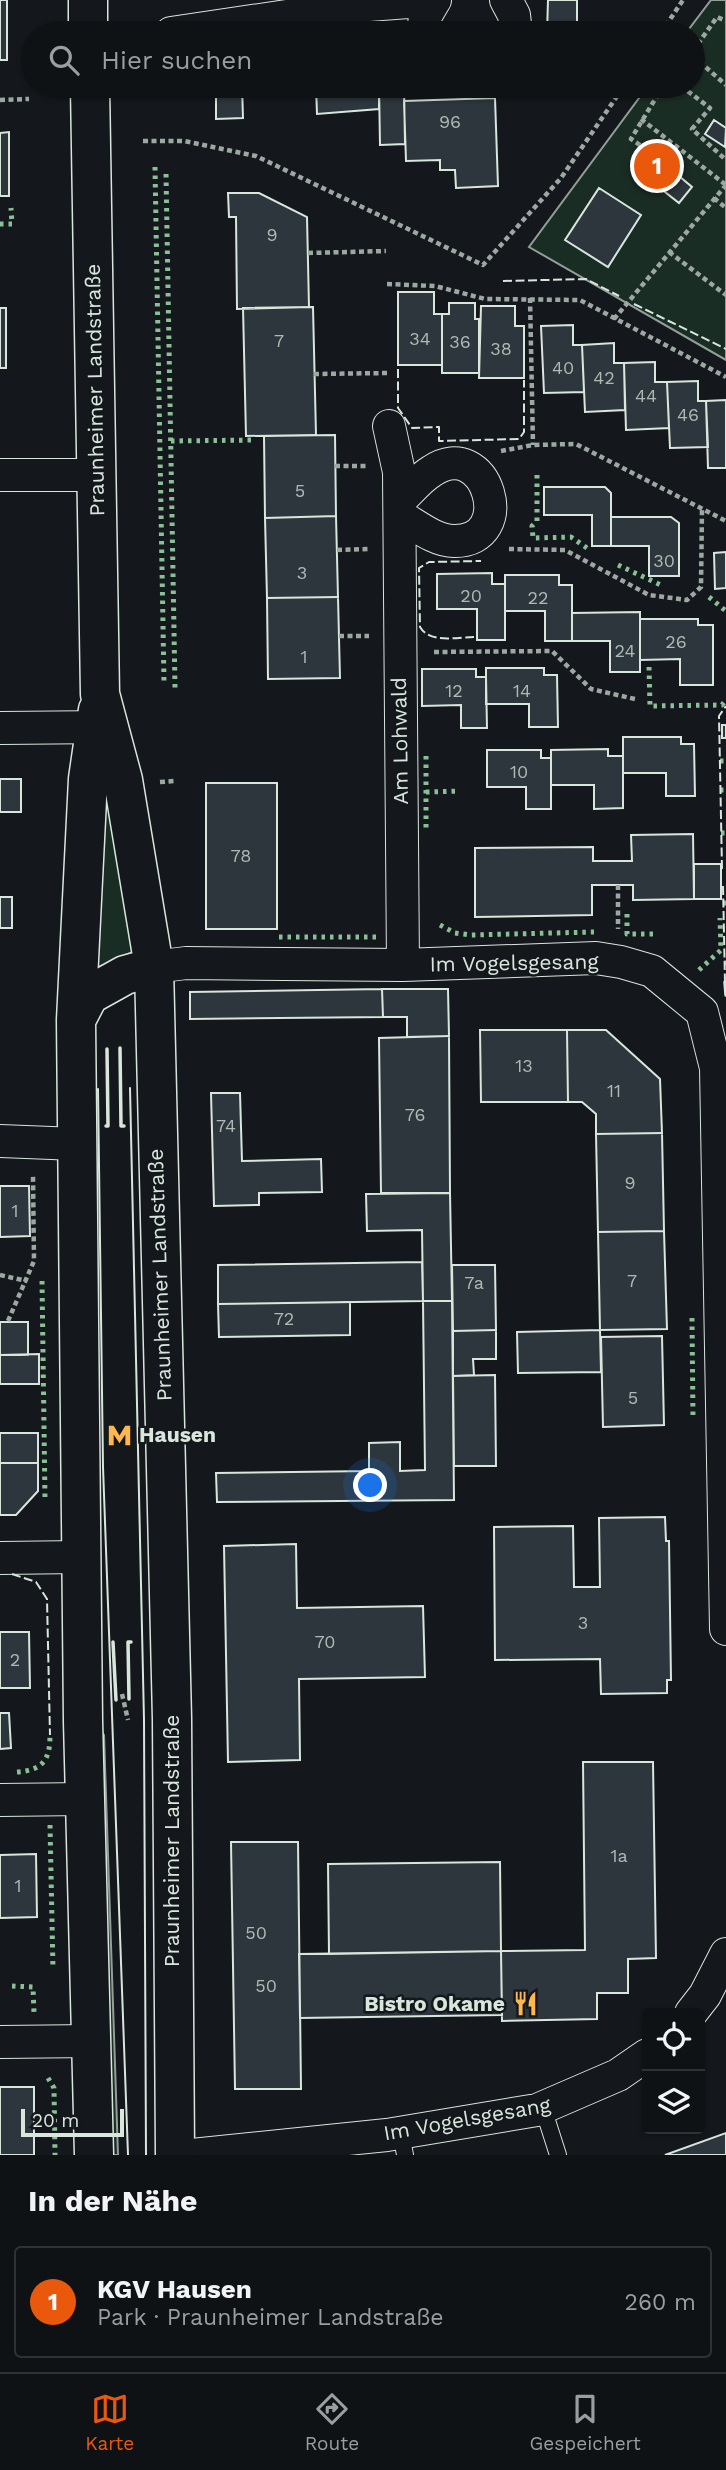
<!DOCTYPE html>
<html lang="de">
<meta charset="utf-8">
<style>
body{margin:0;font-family:"Work Sans",sans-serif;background:#181b1e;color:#f1f3f6}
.controls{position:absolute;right:21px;bottom:21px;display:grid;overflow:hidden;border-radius:7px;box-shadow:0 2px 5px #0004}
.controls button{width:63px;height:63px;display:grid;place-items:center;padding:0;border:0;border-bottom:2px solid #2f3234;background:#0f1215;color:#f1f3f6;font:35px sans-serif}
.scale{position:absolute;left:21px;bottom:18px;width:103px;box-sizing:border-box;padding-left:7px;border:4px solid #d8e6dc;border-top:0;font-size:19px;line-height:24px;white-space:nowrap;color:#d8e6dc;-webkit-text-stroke:5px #14181c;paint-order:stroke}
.you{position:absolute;left:371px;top:1486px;width:24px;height:24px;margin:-18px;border:5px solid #fff;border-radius:50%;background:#1a73e8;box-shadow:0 0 0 10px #1a73e833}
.badge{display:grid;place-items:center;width:46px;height:46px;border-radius:50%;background:#ea580c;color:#fff;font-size:23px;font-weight:700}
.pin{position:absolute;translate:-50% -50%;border:4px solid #fff;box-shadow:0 2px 7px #0006}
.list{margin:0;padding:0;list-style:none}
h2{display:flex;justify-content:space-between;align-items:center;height:91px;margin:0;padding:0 28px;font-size:30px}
h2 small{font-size:23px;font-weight:400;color:#9b9ea0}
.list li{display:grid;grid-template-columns:46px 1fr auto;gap:21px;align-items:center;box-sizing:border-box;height:112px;margin:0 14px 14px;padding:0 14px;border:2px solid #2f3234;border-radius:7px}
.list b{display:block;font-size:26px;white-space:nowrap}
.list p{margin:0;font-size:23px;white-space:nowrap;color:#9b9ea0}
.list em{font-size:23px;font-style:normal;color:#9b9ea0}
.icon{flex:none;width:38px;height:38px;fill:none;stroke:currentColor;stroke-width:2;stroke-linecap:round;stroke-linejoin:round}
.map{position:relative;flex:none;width:726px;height:2155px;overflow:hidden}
.search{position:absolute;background:#0f1215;box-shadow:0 2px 5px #0004;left:21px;right:21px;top:21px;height:77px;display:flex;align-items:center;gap:18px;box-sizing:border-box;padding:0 24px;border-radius:38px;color:#9b9ea0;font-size:26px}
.sheet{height:217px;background:#0f1215}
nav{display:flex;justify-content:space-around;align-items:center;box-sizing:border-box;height:98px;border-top:2px solid #2f3234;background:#0f1215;font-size:19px;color:#9b9ea0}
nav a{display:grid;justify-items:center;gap:4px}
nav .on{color:#ea580c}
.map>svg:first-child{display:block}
</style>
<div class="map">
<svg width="726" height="2155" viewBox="0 0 726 2155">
<rect width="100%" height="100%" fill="#14181c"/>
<path fill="#1a2d24" stroke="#939e99" stroke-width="2" d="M711 0H726V360L529 247 648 86H693V33H686Z
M100 758 135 951 97 968Z
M101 1731 104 1735 118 2155H108Z"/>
<path fill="#2c363c" stroke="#d8e6dc" stroke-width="2" d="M0 0H7V60H0Z
M548 0H577V33H547Z
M216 86H242L243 118 216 119Z
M316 86H379V109L317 114Z
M379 86H404L405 144 380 145Z
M495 98 498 186 456 188 455 170H440V160L406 161 404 101Z
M714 120 726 128 725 147 705 134Z
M9 132V196H0V133Z
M673 171 692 187 679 203 660 188Z
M599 188 641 215 608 267 565 240Z
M228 193H259L307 217 309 307 237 309 236 217H229Z
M398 292H434V314H442V365H398Z
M449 303H475V319H479V373H442V314H449Z
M481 306H515V326H524V378H479Z
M313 307 316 435 246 436 243 308Z
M0 308H6V368H0Z
M573 325V345H582L584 392 544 393 541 326Z
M614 343V363H624L625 410 585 412 582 345Z
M655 362V382H667L669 428 626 430 624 363Z
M698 381V401H706L708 447 670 448 667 382Z
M726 400V468H708L706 401Z
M335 435 336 516 265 518 264 436Z
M544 487H605L611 493V546H592V515H544Z
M336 516 338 597 267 598 265 518Z
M611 517H671L679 523V576H649V546H611Z
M726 552V588L715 589 714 553Z
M492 573V584H505V640H477V609H437V574Z
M505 575H559V585H572V641H545V611H505Z
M338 597 340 678 268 679 267 598Z
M640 612V672H610V641H572V613Z
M640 619H698V625H713V685H680V659L640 660Z
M486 668H544V675H557L558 727H529V704H486Z
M422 669H476V677H486L487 728H461V705L422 706Z
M722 725H726V738H722Z
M623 737H681V744H694L695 796H666V773H623Z
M608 749V756H623V808L594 809V785H551V750Z
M487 750H541V758H551V809H526V787H487Z
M0 779H21V812H0Z
M206 783H277V929H206Z
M693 834 694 899 633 900V885H592V915L475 917V848L593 847V861H632L631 835Z
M694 864H721V899H694Z
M0 897H12V928H0Z
M382 989 383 1017 190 1019V992Z
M382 989H448L449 1036 407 1037V1017H383Z
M480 1030H567L568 1102H481Z
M567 1030H606L660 1079 662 1133 596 1134V1114L582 1102H568Z
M449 1036 450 1193H381L379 1038Z
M211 1093H240L242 1161 321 1159 322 1192 259 1193V1205L214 1206Z
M662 1133 664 1231 598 1232 596 1134Z
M0 1186H29L30 1236 0 1237Z
M450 1193 452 1301H423L422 1230 367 1231 366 1194Z
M664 1231 667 1329 600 1330 598 1232Z
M422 1262 423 1301 218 1304V1265Z
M452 1265H495L496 1330 453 1331Z
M423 1301H452L454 1500 217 1502 216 1473 369 1471V1443L400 1442V1471L425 1470Z
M350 1302V1335L219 1337 218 1304Z
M0 1322H28V1355H0Z
M496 1330V1359H473L474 1375 453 1376V1331Z
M600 1330 601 1372 518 1373 517 1332Z
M662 1336 664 1425 603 1427 601 1337Z
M39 1354V1384H0V1355Z
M495 1375 496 1466H454L453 1376Z
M0 1433H38V1463H0Z
M0 1463H38V1491L16 1515H0Z
M665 1517 666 1541H669L671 1680H667V1693L601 1694 600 1659 495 1660 494 1527 573 1526 574 1587H600L599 1518Z
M296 1544 297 1608 423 1606 425 1677 299 1679 300 1760 228 1762 224 1546Z
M0 1632H29L30 1688H0Z
M0 1713H9L11 1748 0 1749Z
M583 1762H653L656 1958 628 1959V1993H597V2019L502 2021 501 1951 585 1950Z
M231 1842H298L301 2089H235Z
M36 1854 37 1917 0 1918V1855Z
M500 1862 501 1951 329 1954 328 1864Z
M501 1951 502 2015 300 2018 299 1954Z
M0 2087H34V2155H0Z
M726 2133V2155H665Z"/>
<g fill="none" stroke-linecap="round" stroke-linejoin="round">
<defs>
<path id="lane" d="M543 2108 558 2155
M401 2133 405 2155"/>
<path id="street" d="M506 0 514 15 516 33
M171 33 355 6 435 0
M423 33 425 17 435 0
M389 426 399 472 403 965
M0 475H96
M400 500C410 491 420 478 432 471 487 434 519 542 454 541 435 541 416 525 400 516
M0 728 109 727
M154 967 186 963 403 965 596 958 621 962 652 971 702 1012 716 1068 726 1629
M0 1141 77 1144
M0 1558 81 1557
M0 1800 84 1799
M691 2013 705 1995 726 1954
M0 2042 92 2041
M192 2155 387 2135 537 2110 618 2075 647 2055"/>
<path id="secondary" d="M88 0V33
M90 86 100 694 123 780 154 967 172 1719 175 2155
M76 1020 89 995 125 975 154 967
M94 2155 83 1721 76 1020 88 779 98 710"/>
</defs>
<use href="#lane" stroke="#d8e6dc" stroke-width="18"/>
<use href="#street" stroke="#d8e6dc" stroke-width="34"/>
<use href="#secondary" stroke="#d8e6dc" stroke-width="41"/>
<path stroke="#9da8a2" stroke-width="4.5" stroke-dasharray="5 3.5" stroke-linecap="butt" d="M661 33 683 0
M693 51 717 17 726 21
M693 56 726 85
M663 86 631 139 666 163
M681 86 710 108 692 129 726 160
M0 100 29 99
M641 119 726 185
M143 141H184L256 156 483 265 561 178 624 86
M714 198 726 208
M669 252 726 295
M308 253 386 251
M387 284 435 286 485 299 580 300 726 377
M530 298 533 445
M614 319 726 185
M314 374 388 373
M501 451 533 445 576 444 726 521
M335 466H366
M509 549 565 550 649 595 687 600 701 587 702 508
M337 550 368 549
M339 636H369
M434 652 552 651 591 689 635 699
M160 782 175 781
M618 885V929
M0 1275 27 1281
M8 1321 34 1261 33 1175
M122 1694 128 1720"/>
<use href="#lane" stroke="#14181c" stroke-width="16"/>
<use href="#street" stroke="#14181c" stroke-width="32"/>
<use href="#secondary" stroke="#14181c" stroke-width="38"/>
<path stroke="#d8e6dc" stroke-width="2" d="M130 1088 144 1720 146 2155
M98 1089 103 1467 128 2155"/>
<path stroke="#8ac095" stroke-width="5" stroke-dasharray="3.5 5" stroke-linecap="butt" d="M155 167 164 682
M166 174 175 688
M0 224H12L11 208
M171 441 255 440
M537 475V521L532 526 533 538 571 537 590 550
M618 565 663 586
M709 597 726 611
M649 667 650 706 722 705 726 700
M426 756V830
M720 761H726
M720 790H726
M426 792 460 791
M721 833H726
M723 903H726
M627 914V934H653
M440 925 455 933 471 935 594 932
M279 937H380
M724 963H726
M699 970 721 950 720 918
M42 1281 45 1500
M692 1318 693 1420
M17 1772C43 1770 50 1760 50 1735
M50 1825 53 1969
M12 1986 33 1987 34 2013
M48 2078 54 2088 55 2155"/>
<path stroke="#d8e6dc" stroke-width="2" stroke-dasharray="9 3.5" stroke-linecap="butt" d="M503 281 586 279 619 296
M634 304 726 349
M398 369V408L412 428 439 427V441L519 439 524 432V380
M474 637C457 637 430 644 420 627L419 568 429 562 481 561
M722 869 719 716 726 706
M723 886 725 982
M12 1574 36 1582 47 1599 50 1735"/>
<path stroke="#d8e6dc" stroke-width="3.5" d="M725 982 726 995
M120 1048 121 1126H124
M106 1126H108L107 1049
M113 1642 116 1700
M129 1699 128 1642H131"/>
</g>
<defs>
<symbol id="metro-bare" viewBox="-9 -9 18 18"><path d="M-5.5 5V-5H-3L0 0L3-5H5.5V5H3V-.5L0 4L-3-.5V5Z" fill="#ffb74d" stroke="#14181c" stroke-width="2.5" paint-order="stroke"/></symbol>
<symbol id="restaurant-bare" viewBox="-9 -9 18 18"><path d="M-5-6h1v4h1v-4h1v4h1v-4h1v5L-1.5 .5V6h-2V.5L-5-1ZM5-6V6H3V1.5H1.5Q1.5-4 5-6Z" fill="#ffb74d" stroke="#14181c" stroke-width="2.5" paint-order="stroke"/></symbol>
</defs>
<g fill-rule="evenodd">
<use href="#metro-bare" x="102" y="1418" width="35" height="35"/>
<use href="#restaurant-bare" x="508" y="1986" width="35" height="35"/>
</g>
<g text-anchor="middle" stroke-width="5" stroke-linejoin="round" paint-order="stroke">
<g font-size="18" fill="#adbab4">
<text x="450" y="128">96</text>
<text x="272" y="241">9</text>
<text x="420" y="345">34</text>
<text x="279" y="347">7</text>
<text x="460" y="348">36</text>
<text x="501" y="355">38</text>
<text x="563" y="374">40</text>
<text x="604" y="384">42</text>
<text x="646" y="402">44</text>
<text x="688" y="421">46</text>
<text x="300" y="497">5</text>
<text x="664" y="567">30</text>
<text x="302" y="579">3</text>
<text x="471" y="602">20</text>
<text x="538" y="604">22</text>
<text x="676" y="648">26</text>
<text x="625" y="657">24</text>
<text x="304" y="663">1</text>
<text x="454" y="697">12</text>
<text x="522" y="697">14</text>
<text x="519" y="778">10</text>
<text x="241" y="862">78</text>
<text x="524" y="1072">13</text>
<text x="614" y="1097">11</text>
<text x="415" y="1121">76</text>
<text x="226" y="1132">74</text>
<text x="630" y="1189">9</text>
<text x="15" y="1217">1</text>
<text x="632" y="1287">7</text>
<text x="474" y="1289">7a</text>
<text x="284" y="1325">72</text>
<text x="633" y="1404">5</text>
<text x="583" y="1629">3</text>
<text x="325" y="1648">70</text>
<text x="15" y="1666">2</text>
<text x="619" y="1862">1a</text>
<text x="18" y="1892">1</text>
<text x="256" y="1939">50</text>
<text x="266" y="1992">50</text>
</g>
<g font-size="21" fill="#d8e6dc" stroke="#14181c">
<text transform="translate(95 390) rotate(-91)" y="7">Praunheimer Landstraße</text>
<text transform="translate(400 741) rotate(-91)" y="7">Am Lohwald</text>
<text transform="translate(514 963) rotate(-1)" y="7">Im Vogelsgesang</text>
<text transform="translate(160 1275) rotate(-92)" y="7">Praunheimer Landstraße</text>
<text transform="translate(172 1841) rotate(-90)" y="7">Praunheimer Landstraße</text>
<text transform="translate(467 2119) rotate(-10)" y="7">Im Vogelsgesang</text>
</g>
<g font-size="21" font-weight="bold" fill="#d8e6dc" stroke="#14181c" text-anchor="start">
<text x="139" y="1442">Hausen</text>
<text x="505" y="2011" text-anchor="end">Bistro Okame</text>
</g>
</g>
</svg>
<div class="controls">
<button><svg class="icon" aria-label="locate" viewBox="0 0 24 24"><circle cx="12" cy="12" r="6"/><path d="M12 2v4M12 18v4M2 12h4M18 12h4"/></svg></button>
<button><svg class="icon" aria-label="layers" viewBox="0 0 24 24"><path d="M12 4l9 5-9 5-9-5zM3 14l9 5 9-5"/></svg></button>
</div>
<div class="scale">20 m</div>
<div class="you"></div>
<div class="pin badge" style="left:657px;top:166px">1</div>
<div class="search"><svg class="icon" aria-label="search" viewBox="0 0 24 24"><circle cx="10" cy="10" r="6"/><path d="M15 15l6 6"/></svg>Hier suchen</div>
</div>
<section class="sheet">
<h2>In der Nähe<small></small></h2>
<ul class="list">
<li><span class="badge">1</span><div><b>KGV Hausen</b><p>Park · Praunheimer Landstraße</p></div><em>260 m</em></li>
</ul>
</section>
<nav>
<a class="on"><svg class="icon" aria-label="map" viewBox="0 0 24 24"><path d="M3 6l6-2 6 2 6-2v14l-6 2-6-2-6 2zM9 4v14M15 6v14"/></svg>Karte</a>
<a><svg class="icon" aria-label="directions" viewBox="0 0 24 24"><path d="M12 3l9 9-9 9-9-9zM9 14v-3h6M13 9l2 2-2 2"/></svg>Route</a>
<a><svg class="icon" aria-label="saved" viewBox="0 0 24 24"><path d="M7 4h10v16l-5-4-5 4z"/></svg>Gespeichert</a>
</nav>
